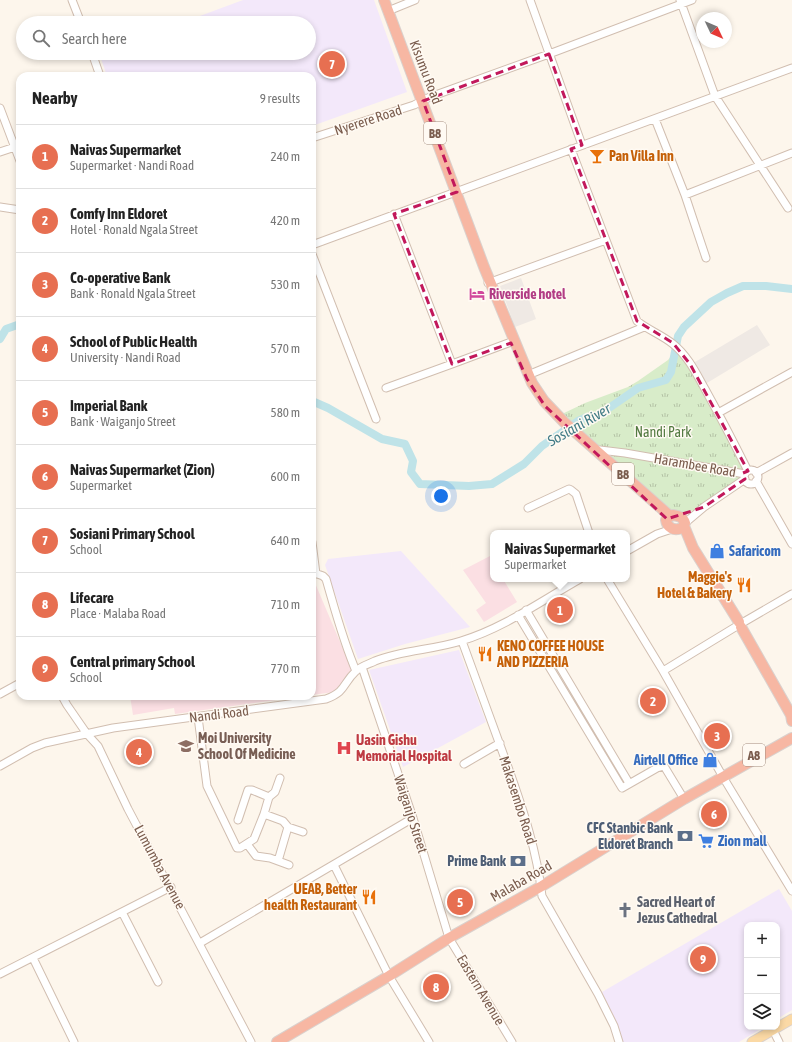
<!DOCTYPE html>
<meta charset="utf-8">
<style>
body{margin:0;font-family:"Asap Condensed",sans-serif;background:#f6f6f6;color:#222}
.controls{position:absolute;right:12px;bottom:12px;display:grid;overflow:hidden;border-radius:8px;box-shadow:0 2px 6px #0003}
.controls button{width:36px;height:36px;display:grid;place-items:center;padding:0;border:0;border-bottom:1px solid #e0e0e0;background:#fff;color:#222;font:20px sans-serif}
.compass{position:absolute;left:696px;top:12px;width:36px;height:36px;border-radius:50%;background:#fff;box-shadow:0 2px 6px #0003;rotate:134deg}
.you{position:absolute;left:441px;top:496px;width:14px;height:14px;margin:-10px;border:3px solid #fff;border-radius:50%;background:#1a73e8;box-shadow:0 0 0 6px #1a73e833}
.badge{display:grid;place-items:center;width:26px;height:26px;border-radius:50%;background:#e76f51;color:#fff;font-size:13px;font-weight:700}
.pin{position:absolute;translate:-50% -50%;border:2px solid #fff;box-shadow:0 1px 4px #0006}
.popup{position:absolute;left:490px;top:530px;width:140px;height:52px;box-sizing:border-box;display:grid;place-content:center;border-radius:8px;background:#fff;filter:drop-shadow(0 1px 3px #0005);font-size:13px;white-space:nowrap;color:#767676}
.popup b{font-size:15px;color:#222}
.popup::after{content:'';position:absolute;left:50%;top:100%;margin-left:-8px;border:8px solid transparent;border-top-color:#fff}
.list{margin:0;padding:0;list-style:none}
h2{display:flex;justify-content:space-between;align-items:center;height:52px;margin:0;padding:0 16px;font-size:17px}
h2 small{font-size:13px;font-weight:400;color:#767676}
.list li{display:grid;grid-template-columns:26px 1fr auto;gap:12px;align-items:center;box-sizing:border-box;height:64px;padding:0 16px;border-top:1px solid #e0e0e0}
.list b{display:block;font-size:15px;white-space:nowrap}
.list p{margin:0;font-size:13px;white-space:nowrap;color:#767676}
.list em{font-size:13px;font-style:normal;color:#767676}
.icon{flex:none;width:22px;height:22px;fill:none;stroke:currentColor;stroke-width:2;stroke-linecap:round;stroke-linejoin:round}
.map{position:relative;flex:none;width:792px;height:1042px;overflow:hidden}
.search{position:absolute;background:#fff;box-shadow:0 2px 6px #0003;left:16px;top:16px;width:300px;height:44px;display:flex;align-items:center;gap:10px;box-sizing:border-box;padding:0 14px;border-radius:22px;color:#767676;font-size:15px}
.panel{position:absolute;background:#fff;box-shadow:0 2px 6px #0003;left:16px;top:72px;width:300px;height:628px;border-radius:12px}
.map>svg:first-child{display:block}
</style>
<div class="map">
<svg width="792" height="1042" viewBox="0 0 792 1042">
<defs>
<pattern id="park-tufts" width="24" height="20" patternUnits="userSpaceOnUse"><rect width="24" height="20" fill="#d8ecc9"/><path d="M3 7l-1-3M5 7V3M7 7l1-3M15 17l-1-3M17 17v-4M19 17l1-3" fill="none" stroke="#b4c2a5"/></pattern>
</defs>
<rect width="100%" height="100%" fill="#fdf6ec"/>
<path fill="#efe9e4" d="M521 278 536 319 515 327 500 286Z
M757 325 770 345 702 386 690 365Z"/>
<path fill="#f3e8fa" d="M243 0H374L407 92 312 126V76H107L99 53H309V23H181Z
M401 551 470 627 405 644 358 659 325 565 328 559Z
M459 650 486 722 403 767 369 670Z
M779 889 792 911V1010L777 1019V925H747V1027H764L739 1042H622L602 992Z"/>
<path fill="#fbdfe3" d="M490 556 493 561V579H503L517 602 484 622 476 610 486 603 463 570Z
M312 576 352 670 334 692 312 695Z
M130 696H305L175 714 174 708 133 715Z"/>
<path fill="url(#park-tufts)" d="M672 344 683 355 747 470 744 479 703 507 679 515 673 514 562 414 585 403 628 387 638 381 668 360 672 355Z"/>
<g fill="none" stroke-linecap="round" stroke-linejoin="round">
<path stroke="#bfe3e8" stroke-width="8" d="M0 339 6 329 20 324
M312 401 328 408 382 439 405 444 413 461 411 472 420 484 469 486 492 484 524 464 542 446 578 421 587 417H596L638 388 666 380 671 372 678 336 684 327 711 302 727 293 743 286H766L792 289"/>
<defs>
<path id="minor" d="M72 0 81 23
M530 0 582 145
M680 0 715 96 788 208
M388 11 415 0
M92 53 100 76
M0 108 20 161
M655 119 685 195 792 153
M312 138 414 105 430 97 549 54 692 0
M571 149 637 321C648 330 662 335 673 344 688 356 696 373 705 389 720 416 734 443 748 471
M0 152 15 147
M685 195 706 258
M0 207 20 210
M394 214 452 364 511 342
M312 245 792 68
M312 254 376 419
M488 283 606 240
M528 375 644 327
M386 388 452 364
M718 413 792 372
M598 452 600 450 625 453 745 474
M744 477a7 7 0 1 1 14 0a7 7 0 1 1-14 0Z
M756 473 792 453
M756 481 792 544
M528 508 569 489 571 490 576 494 589 533
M685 523 704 507 745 479
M312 542 316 574
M627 551 657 534 672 529
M312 572 323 576 326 579C335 610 343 641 356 671
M607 579 663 671 723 777 792 891
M526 610 629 783
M518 615 622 788 657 768 664 766 684 799
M742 623 792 594
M462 641C477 683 493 725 508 767 523 809 537 851 542 896L598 994 614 1026 619 1042
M362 667 413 818 449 938 512 1042
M663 671 737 626
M0 694 20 683
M62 696 67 705 87 734 98 746 128 809 251 1042
M198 717 207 786 237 848H240L254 839 264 814 269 797 275 792 280 778
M464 764 500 743
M0 766 32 748 45 743 113 728 326 699C347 691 342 684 356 671 361 666 369 664 375 661 402 650 433 650 461 641 504 628 541 601 580 579
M264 814 283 821 288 827 278 861
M238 820 248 790H252L269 797
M288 827 303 832
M247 844 256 856 270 858 289 865
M334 865 389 976 429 1042
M122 912 158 982
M200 943 413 818
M33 958 74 1042
M0 974 171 887
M773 1030 779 1042"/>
<path id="major" d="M752 1042 792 1019"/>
<path id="highway" d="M384 0 484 267 532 383 544 401 564 422 670 516
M673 515C679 516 683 517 685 523L682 528C674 531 667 528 666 520L668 517Z
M684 526 693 548 739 622
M741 627 791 715 792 721
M277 1042 389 976 449 938 542 886 684 799 792 738"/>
</defs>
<use href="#minor" stroke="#d1beb0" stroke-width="9"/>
<use href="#major" stroke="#dad1cd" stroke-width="11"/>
<use href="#highway" stroke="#dad1cd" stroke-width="12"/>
<use href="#minor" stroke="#fff" stroke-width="7"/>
<use href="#major" stroke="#fbd9a5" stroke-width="9"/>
<use href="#highway" stroke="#f7b7a3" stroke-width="10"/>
</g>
<path fill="none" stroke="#c2185b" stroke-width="3" stroke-dasharray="8 5" stroke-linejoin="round" d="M549 54 582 145 571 149 637 321 673 343 690 364 748 471 743 473 745 479 704 507 667 519 545 406 527 379 511 343 452 364 394 214 457 192 423 101Z"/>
<defs>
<symbol id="bar-bare" viewBox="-9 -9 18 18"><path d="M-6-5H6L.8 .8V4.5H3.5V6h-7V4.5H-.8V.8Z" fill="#e8710a" stroke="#fffaf3" stroke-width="2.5" paint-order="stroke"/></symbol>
<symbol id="hotel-bare" viewBox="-9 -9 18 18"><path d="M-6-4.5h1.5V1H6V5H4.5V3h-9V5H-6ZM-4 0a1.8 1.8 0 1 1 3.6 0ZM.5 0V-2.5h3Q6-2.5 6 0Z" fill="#d1479c" stroke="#fffaf3" stroke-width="2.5" paint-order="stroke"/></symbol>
<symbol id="shop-bare" viewBox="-9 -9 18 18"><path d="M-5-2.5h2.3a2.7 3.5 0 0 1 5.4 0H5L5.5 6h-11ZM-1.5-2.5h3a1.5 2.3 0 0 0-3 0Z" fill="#3f7fe0" stroke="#fffaf3" stroke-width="2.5" paint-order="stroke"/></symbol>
<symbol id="restaurant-bare" viewBox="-9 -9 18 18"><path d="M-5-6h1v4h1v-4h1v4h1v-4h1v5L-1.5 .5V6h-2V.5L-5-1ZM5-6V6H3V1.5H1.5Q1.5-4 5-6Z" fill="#e8710a" stroke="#fffaf3" stroke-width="2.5" paint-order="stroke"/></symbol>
<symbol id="university-bare" viewBox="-9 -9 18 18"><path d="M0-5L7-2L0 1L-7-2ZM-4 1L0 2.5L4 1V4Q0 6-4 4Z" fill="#8d6e63" stroke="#fffaf3" stroke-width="2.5" paint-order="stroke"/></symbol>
<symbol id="hospital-bare" viewBox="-9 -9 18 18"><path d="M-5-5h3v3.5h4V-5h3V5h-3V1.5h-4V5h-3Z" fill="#e0444e" stroke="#fffaf3" stroke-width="2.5" paint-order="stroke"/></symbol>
<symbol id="bank-bare" viewBox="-9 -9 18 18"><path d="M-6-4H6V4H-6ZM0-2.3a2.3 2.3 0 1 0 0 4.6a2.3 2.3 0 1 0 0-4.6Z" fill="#5c6f8a" stroke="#fffaf3" stroke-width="2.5" paint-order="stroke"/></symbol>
<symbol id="supermarket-bare" viewBox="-9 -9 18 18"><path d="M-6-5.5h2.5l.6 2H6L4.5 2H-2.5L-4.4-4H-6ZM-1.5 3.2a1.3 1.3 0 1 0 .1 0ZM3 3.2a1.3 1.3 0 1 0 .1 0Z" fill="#3f7fe0" stroke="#fffaf3" stroke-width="2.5" paint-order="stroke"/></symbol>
<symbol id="church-bare" viewBox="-9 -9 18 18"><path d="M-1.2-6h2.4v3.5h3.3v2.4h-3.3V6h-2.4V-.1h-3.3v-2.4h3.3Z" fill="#6b7280" stroke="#fffaf3" stroke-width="2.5" paint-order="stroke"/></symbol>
</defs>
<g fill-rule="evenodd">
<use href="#bar-bare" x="586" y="145" width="22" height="22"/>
<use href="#hotel-bare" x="466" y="283" width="22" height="22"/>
<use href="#shop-bare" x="706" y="540" width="22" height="22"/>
<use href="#restaurant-bare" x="733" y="574" width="22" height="22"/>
<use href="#restaurant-bare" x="474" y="643" width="22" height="22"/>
<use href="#university-bare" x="175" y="735" width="22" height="22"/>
<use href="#hospital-bare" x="333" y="737" width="22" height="22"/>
<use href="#shop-bare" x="699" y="749" width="22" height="22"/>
<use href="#bank-bare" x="674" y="825" width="22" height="22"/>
<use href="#supermarket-bare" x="695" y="830" width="22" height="22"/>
<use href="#bank-bare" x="507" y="850" width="22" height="22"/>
<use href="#restaurant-bare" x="358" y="886" width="22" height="22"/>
<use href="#church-bare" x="614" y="899" width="22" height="22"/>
</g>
<g text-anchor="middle" stroke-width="3" stroke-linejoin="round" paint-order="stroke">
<g fill="#fffaf3" stroke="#a28b7f" stroke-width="1">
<rect x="424" y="122" width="22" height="22" rx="3"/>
<rect x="612" y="463" width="22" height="22" rx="3"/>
<rect x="743" y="744" width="22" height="22" rx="3"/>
</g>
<g font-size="13" font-weight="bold" fill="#7a5c4d">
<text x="435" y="138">B8</text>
<text x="623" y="479">B8</text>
<text x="754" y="760">A8</text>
</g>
<g font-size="14" fill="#7a5c4d" stroke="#fffaf3">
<text transform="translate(426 72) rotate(69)" y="5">Kisumu Road</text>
<text transform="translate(368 120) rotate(-18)" y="5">Nyerere Road</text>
<text transform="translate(695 465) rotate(10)" y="5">Harambee Road</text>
<text transform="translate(219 714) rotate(-7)" y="5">Nandi Road</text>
<text transform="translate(518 800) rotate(72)" y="5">Makasembo Road</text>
<text transform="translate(411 814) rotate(72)" y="5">Waiganjo Street</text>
<text transform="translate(160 867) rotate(62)" y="5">Lumumba Avenue</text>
<text transform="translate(521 881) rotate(-30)" y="5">Malaba Road</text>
<text transform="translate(481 990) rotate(59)" y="5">Eastern Avenue</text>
</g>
<g font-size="14" font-weight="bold" fill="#c56008" stroke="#fffaf3" text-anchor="start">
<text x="609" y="161">Pan Villa Inn</text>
<text x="732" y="582" text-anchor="end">Maggie's<tspan x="732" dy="16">Hotel &amp; Bakery</tspan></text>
<text x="497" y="651">KENO COFFEE HOUSE<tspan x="497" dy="16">AND PIZZERIA</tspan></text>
<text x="357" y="894" text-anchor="end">UEAB, Better<tspan x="357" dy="16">health Restaurant</tspan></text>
</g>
<g font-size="14" font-weight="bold" fill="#b23c85" stroke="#fffaf3" text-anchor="start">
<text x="489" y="299">Riverside hotel</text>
</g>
<g font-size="14" fill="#537a41" stroke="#fffaf3">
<text x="663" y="437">Nandi Park</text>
</g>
<g font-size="14" font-weight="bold" fill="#366cbe" stroke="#fffaf3" text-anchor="start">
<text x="729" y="556">Safaricom</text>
<text x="698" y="765" text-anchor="end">Airtell Office</text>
<text x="718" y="846">Zion mall</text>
</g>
<g font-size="14" font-weight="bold" fill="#785e54" stroke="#fffaf3" text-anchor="start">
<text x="198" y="743">Moi University<tspan x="198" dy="16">School Of Medicine</tspan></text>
</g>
<g font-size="14" font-weight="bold" fill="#be3a42" stroke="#fffaf3" text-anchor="start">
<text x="356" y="745">Uasin Gishu<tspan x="356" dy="16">Memorial Hospital</tspan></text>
</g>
<g font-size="14" font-weight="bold" fill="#4e5e75" stroke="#fffaf3" text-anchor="end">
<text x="673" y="833">CFC Stanbic Bank<tspan x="673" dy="16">Eldoret Branch</tspan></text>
<text x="506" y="866">Prime Bank</text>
</g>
<g font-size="14" font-weight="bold" fill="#5b616d" stroke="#fffaf3" text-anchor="start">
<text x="637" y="907">Sacred Heart of<tspan x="637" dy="16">Jezus Cathedral</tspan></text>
</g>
<g font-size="15" font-style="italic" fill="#437c86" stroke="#fffaf3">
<text transform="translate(579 425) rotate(-30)" y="5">Sosiani River</text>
</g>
</g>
</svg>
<div class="controls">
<button>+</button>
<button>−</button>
<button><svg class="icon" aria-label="layers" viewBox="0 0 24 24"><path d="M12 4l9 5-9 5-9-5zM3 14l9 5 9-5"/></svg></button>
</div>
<svg class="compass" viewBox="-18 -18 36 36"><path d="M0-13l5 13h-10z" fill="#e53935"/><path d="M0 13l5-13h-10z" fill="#767676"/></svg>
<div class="you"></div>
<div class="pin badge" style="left:560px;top:610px">1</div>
<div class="popup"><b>Naivas Supermarket</b>Supermarket</div>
<div class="pin badge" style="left:653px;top:701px">2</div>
<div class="pin badge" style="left:717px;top:736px">3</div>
<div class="pin badge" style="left:139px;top:752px">4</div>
<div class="pin badge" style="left:460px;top:902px">5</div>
<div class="pin badge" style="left:714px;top:814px">6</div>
<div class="pin badge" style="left:332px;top:64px">7</div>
<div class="pin badge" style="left:436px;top:987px">8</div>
<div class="pin badge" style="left:703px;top:959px">9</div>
<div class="search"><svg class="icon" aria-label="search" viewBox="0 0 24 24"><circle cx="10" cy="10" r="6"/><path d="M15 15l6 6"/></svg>Search here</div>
<section class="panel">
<h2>Nearby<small>9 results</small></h2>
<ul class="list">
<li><span class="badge">1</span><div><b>Naivas Supermarket</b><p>Supermarket · Nandi Road</p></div><em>240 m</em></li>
<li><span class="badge">2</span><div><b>Comfy Inn Eldoret</b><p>Hotel · Ronald Ngala Street</p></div><em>420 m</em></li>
<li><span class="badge">3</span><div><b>Co-operative Bank</b><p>Bank · Ronald Ngala Street</p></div><em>530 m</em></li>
<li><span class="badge">4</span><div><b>School of Public Health</b><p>University · Nandi Road</p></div><em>570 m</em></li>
<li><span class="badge">5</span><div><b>Imperial Bank</b><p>Bank · Waiganjo Street</p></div><em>580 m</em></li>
<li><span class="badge">6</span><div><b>Naivas Supermarket (Zion)</b><p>Supermarket</p></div><em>600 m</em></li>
<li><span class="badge">7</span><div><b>Sosiani Primary School</b><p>School</p></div><em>640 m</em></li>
<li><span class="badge">8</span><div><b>Lifecare</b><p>Place · Malaba Road</p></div><em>710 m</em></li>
<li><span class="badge">9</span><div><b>Central primary School</b><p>School</p></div><em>770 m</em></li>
</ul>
</section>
</div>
